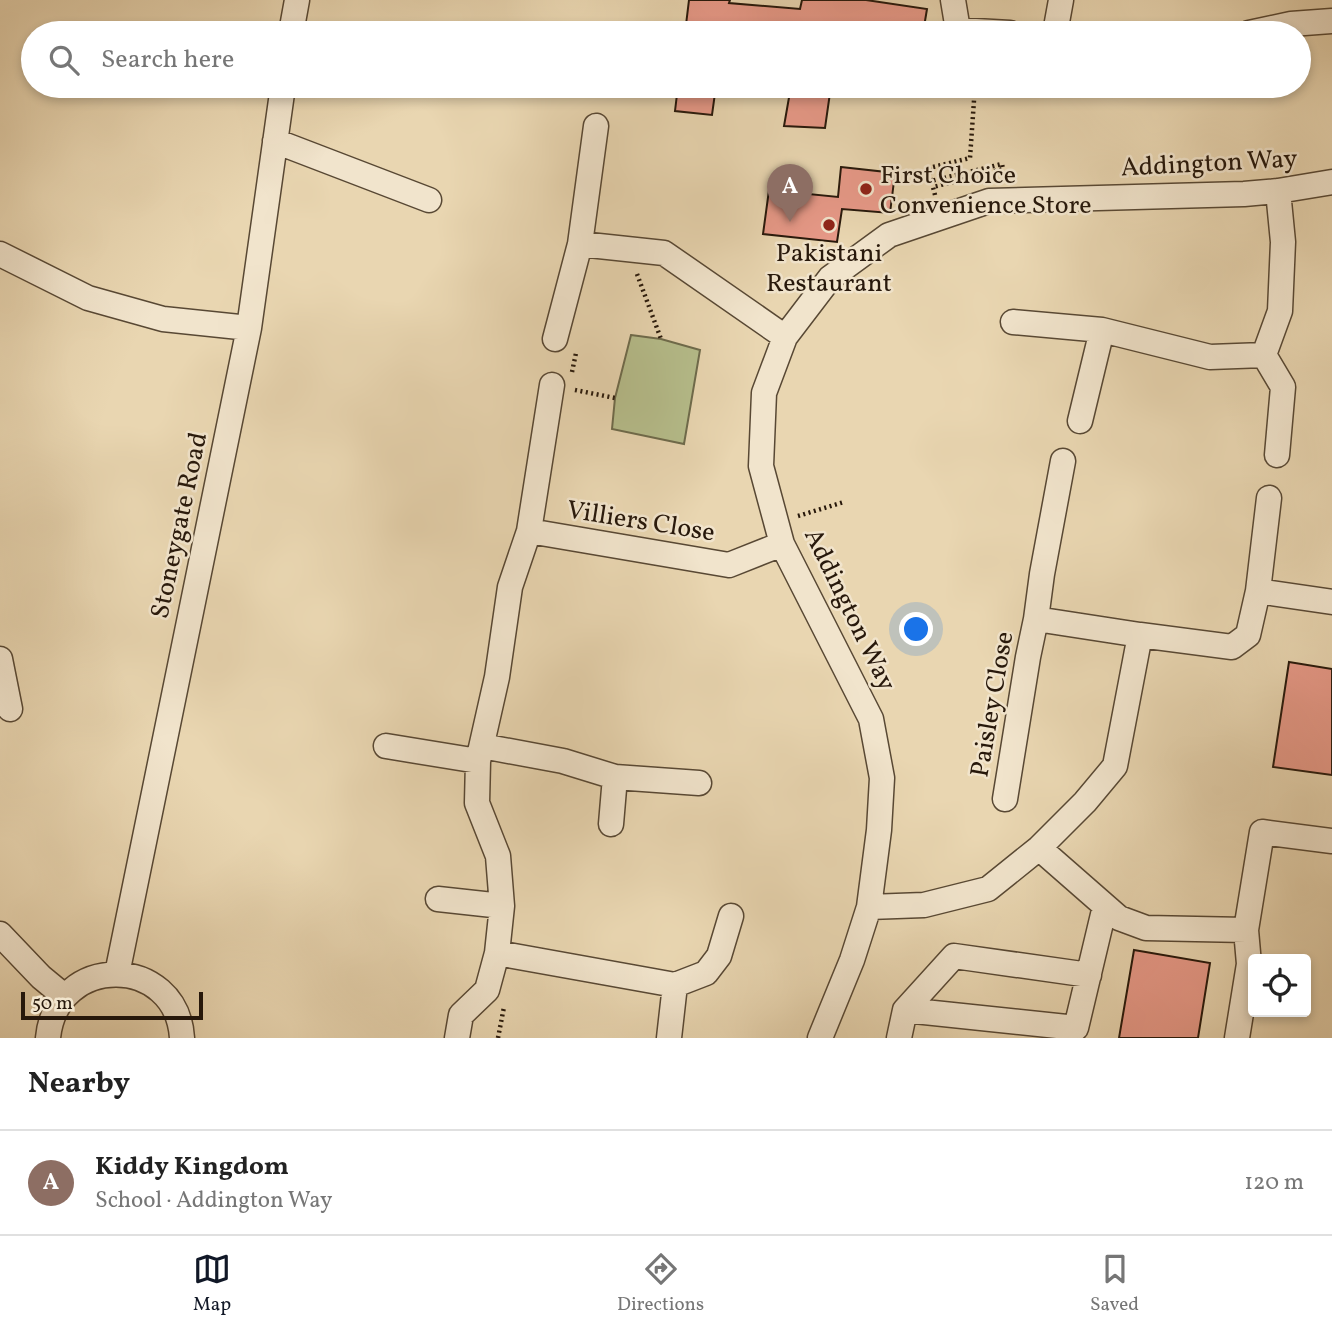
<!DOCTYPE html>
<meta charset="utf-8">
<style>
body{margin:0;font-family:Vollkorn,serif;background:#f2f2f2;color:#222}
.controls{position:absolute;right:21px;bottom:21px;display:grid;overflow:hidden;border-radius:7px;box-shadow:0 4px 10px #0003}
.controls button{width:63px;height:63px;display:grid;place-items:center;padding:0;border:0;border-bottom:2px solid #e0e0e0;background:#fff;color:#222;font:35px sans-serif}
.scale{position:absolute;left:21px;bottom:18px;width:182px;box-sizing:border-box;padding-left:7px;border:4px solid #27180b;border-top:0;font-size:19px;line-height:24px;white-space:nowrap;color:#27180b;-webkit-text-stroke:5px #f1e4cc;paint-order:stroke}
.you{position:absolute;left:917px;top:630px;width:24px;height:24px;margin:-18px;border:5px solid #fff;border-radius:50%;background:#1a73e8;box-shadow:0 0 0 10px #1a73e833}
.badge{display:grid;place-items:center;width:46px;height:46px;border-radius:50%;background:#111827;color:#fff;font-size:23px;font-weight:700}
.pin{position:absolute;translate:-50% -58px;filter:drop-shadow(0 2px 4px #0008)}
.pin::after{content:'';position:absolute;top:37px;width:24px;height:21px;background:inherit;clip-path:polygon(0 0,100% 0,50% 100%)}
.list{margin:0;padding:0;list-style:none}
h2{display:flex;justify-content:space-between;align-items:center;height:91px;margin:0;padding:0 28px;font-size:30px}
h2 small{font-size:23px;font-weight:400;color:#767676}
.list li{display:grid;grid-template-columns:46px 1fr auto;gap:21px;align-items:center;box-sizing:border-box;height:105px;padding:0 28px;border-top:2px solid #e0e0e0}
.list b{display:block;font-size:26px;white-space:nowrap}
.list p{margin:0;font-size:23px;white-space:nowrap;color:#767676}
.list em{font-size:23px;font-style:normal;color:#767676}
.icon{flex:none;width:38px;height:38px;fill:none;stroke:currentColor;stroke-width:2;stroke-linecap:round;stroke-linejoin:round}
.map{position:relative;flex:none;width:1332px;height:1038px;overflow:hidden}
.search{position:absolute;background:#fff;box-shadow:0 4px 10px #0003;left:21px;right:21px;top:21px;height:77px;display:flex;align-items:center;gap:18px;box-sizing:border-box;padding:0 24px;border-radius:38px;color:#767676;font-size:26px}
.sheet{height:196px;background:#fff}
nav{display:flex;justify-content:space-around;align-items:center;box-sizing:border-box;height:98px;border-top:2px solid #e0e0e0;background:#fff;font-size:19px;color:#767676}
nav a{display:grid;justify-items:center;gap:4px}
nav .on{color:#111827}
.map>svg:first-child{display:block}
</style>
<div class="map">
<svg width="1332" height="1038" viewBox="0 0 1332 1038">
<rect width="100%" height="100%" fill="#e9d6b1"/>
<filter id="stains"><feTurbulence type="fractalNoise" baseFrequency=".00286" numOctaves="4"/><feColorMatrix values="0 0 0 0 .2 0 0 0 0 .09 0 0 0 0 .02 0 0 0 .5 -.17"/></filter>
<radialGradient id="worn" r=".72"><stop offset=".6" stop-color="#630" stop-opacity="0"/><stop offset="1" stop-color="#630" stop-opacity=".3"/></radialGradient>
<path fill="#b6be8c" stroke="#6e6b4c" stroke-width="2" d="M631 335 661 339 700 350 684 444 612 429 615 398Z"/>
<path fill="#e79988" stroke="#27180b" stroke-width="2" d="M689 0H730L729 3 800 9 802 0H866L927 9 923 33H858L835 30 834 33H685Z
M678 86H716L712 115 675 111Z
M791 86H831L825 128 784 126Z
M841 167 895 173 890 213 842 209 837 242 763 234 769 190 838 197Z
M1289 662 1332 669V775L1273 767Z
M1134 950 1210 963 1198 1038H1119Z"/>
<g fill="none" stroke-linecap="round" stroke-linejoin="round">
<defs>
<path id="minor" d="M953 0 958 30 1010 33
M291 33 297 0
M1055 33 1061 0
M1249 33 1291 24 1332 21
M275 141 429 200
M580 244 664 253 785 337
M0 254 88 298 163 319 249 328
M1013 322 1102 330 1210 357 1264 355 1280 311 1283 242 1278 191
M555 339 580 244 596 126
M1264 355 1283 387 1277 455
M552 385 529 531 729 565 782 544
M1080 421 1102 330
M529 531 510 587 497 677 478 761 477 803 498 856 502 906 497 953 675 985
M1258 591 1332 602
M1036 619 1042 574 1063 461
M1140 635 1232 647 1248 635 1258 591 1269 498
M0 659 10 709
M386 746 478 761
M482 746 563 761 615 777 611 824
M615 777 699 783
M1039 848 1119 918 1146 928 1246 930
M438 899 502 906
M869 907 924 905 988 889 1039 848 1085 802 1115 766 1140 635 1036 619 1028 657 1005 799
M0 934 41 977 64 996
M117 974 249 328 283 86
M905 1010 1076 1028 1105 906
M48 1038C56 953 177 954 182 1038
M457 1038 461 1015 487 990 497 953
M669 1038 675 985 706 973 719 956 731 916
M820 1038 852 960 869 907 879 830 882 778 871 719 782 544 761 466 764 393 785 337 830 278 889 235 989 201 1244 194 1278 191 1332 182
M899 1038 905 1010 954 956 1089 975
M1237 1038 1249 964 1246 930 1262 832 1332 841"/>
</defs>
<use href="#minor" stroke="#584834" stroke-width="27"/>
<path stroke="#27180b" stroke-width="4.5" stroke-dasharray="2 3.5" stroke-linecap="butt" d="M935 195 933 187 1003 169 1002 164 931 181 929 168 970 158 975 86
M637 274 661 339
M572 372 576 353
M575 390 615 398
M798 516 844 502
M498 1038 504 1007"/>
<use href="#minor" stroke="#f1e4cc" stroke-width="24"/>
</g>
<g fill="#8f2418" stroke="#f1e4cc" stroke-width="2.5">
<circle cx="866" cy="189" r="7"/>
<circle cx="829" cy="225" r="7"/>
</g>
<g text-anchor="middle" stroke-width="5" stroke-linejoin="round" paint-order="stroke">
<g font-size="26" fill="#27180b" stroke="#f1e4cc">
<text transform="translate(1209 162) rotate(-3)" y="9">Addington Way</text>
<text transform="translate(641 520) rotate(9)" y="9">Villiers Close</text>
<text transform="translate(178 525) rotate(-78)" y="9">Stoneygate Road</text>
<text transform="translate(851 609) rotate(64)" y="9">Addington Way</text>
<text transform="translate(991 704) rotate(-80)" y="9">Paisley Close</text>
</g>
<g font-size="26" fill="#27180b" stroke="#f1e4cc" text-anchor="start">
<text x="880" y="183">First Choice<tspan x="880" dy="30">Convenience Store</tspan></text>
<text x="829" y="261" text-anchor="middle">Pakistani<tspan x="829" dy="30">Restaurant</tspan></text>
</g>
</g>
<rect width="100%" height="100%" filter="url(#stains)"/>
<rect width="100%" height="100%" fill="url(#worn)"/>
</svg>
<div class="controls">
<button><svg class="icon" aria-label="locate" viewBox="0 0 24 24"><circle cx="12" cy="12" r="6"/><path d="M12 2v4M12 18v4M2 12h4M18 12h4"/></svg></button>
</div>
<div class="scale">50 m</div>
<div class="you"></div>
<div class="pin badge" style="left:790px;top:222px;background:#8d6e63">A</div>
<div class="search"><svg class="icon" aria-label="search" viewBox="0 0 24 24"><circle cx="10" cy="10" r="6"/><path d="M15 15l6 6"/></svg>Search here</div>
</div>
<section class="sheet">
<h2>Nearby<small></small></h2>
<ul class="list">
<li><span class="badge" style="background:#8d6e63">A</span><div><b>Kiddy Kingdom</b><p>School · Addington Way</p></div><em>120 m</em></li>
</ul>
</section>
<nav>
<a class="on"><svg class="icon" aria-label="map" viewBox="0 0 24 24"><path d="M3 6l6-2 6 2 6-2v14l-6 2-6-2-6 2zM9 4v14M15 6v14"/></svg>Map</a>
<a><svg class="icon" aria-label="directions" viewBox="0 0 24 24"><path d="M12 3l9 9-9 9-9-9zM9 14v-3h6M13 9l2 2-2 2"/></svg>Directions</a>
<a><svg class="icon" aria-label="saved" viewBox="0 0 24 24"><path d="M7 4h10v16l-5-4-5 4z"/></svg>Saved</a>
</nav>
